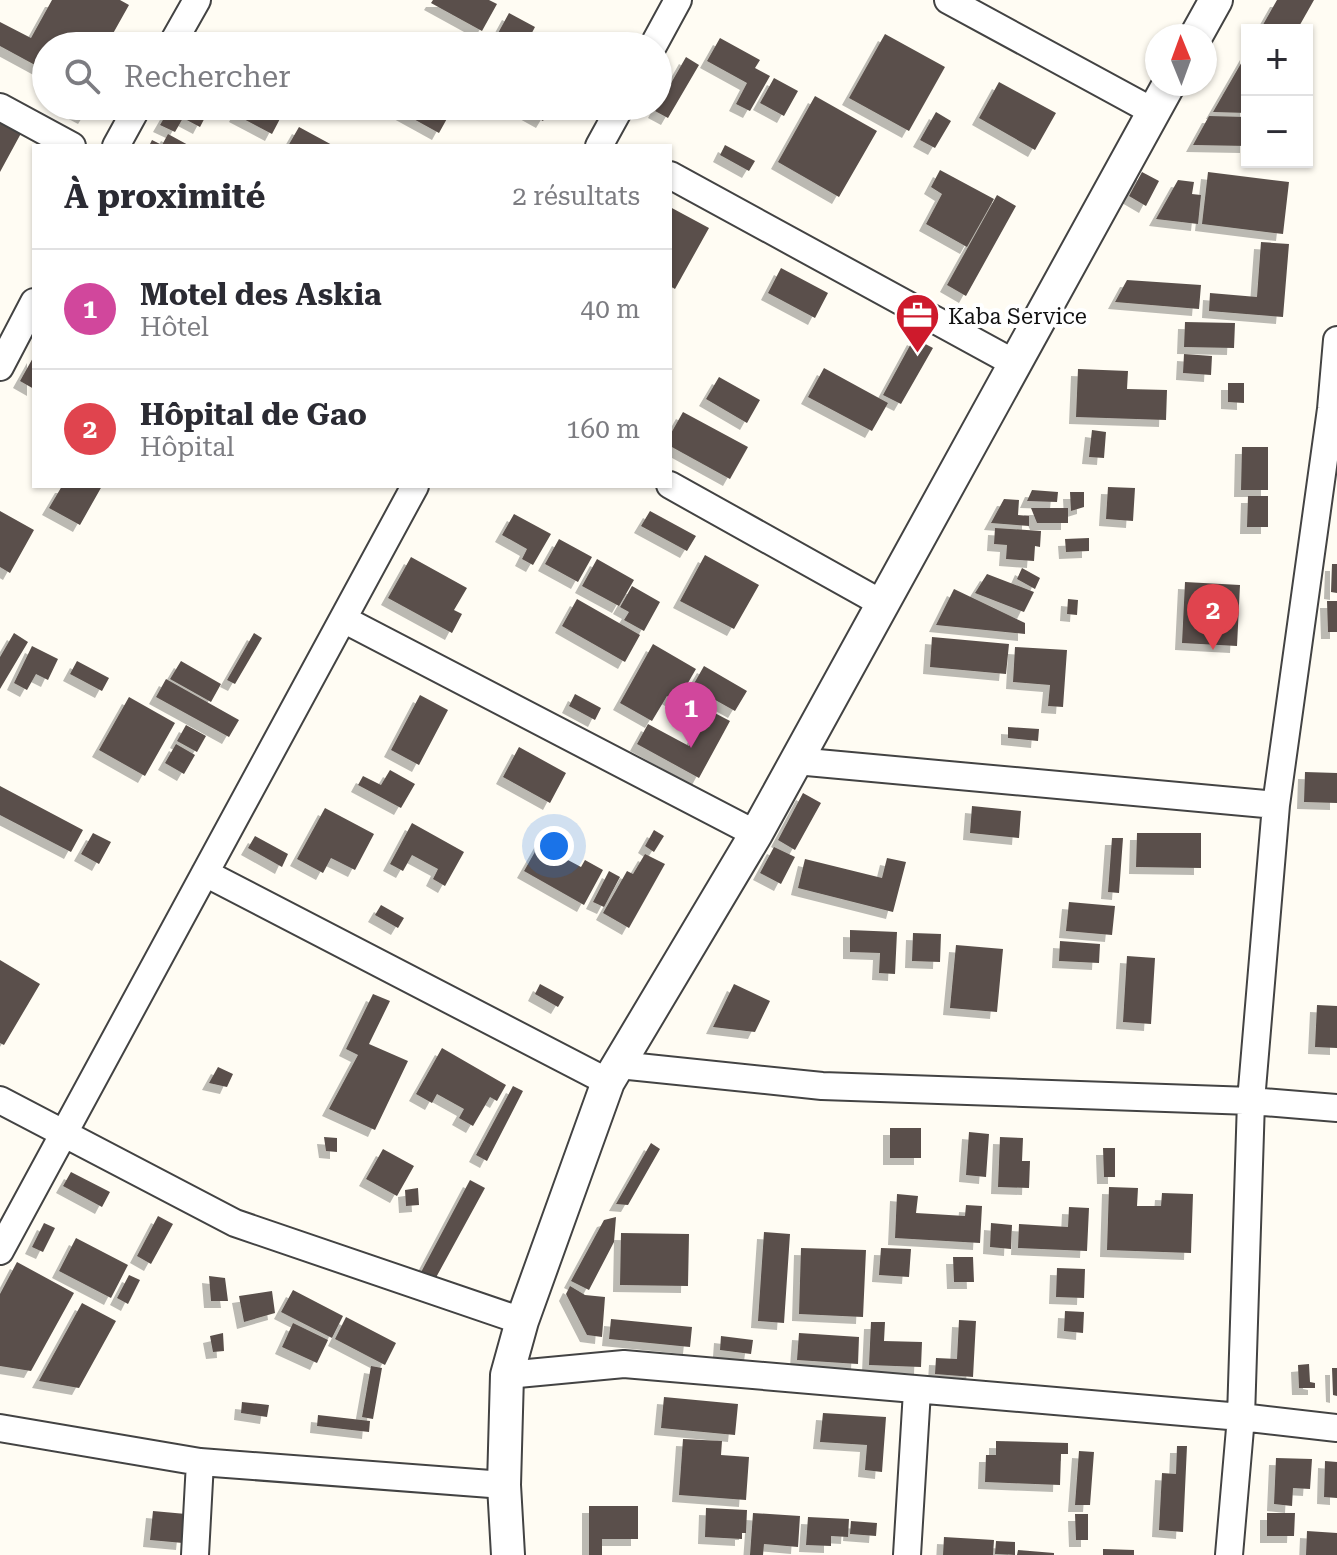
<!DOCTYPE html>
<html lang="fr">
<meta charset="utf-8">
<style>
body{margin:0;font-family:"Roboto Serif",serif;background:#f2f2f3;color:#2b2b33}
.controls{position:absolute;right:24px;top:24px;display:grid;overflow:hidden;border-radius:0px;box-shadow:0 2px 6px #0004}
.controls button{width:72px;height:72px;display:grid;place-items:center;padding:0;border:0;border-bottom:2px solid #e1e1e2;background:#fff;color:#2b2b33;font:40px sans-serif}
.compass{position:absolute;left:1145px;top:24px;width:72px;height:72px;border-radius:50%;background:#fff;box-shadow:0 2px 6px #0004;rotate:359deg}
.you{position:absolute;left:554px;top:846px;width:28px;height:28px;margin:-20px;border:6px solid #fff;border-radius:50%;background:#1a73e8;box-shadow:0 0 0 12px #1a73e833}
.badge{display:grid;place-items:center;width:52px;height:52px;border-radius:50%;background:#ce1a2c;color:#fff;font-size:26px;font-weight:700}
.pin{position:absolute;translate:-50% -66px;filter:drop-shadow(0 2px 4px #0008)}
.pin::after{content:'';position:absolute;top:42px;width:28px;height:24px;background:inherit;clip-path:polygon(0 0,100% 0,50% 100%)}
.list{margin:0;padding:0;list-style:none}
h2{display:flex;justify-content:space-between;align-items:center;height:104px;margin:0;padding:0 32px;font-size:34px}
h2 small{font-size:26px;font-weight:400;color:#7c7c81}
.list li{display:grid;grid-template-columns:52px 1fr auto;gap:24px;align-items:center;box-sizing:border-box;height:120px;padding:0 32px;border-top:2px solid #e1e1e2}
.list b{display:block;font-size:30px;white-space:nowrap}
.list p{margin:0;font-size:26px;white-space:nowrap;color:#7c7c81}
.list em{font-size:26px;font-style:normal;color:#7c7c81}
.icon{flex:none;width:44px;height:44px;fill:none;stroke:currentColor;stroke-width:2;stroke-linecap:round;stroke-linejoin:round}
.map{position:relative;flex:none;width:1337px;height:1555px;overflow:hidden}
.search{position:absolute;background:#fff;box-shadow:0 2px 6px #0004;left:32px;top:32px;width:640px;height:88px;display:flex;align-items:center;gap:20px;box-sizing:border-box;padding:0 28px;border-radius:44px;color:#7c7c81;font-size:30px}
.panel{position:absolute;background:#fff;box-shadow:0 2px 6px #0004;left:32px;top:144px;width:640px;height:344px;border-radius:0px}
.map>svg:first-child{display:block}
</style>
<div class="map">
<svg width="1337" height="1555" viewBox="0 0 1337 1555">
<defs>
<filter id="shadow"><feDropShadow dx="-7" dy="7" stdDeviation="0" flood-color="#0004"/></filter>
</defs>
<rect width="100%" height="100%" fill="#fffcf3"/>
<path fill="#5a504b" filter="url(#shadow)" d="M52 0H120L129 5 106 46H46V71L0 46V22L31 38Z
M433 0H489L497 4 482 31 431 3Z
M1277 0H1314L1297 30H1260Z
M509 13 535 27 525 46H491Z
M885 34 945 67 909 131 849 98Z
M367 36H386V46H367Z
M720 38 760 60 755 68 770 76 750 111 736 104 747 83 707 61Z
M1247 53V113L1213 112Z
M686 57 699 65 668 118 655 111Z
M774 78 798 91 784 116 760 103Z
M999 82 1056 113 1035 150 979 118Z
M815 96 877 131 839 197 778 162Z
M72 106H92L85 117 70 109Z
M171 106H211L200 127 183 118 175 132 160 125Z
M241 106H265L282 115 272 134 236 115Z
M390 106H454L439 133Z
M516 106H552L543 121Z
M0 112 25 126 0 172Z
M936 112 951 121 935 148 920 140Z
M1209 116 1247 117V146L1193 145Z
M299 127 334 146H288Z
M168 134 190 146H149L152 140 162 145Z
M725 145 755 161 749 171 720 155Z
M940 170 994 199 967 247 926 224 942 194 931 187Z
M1142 172 1159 181 1146 206 1129 196Z
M1208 172 1289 182 1283 234 1202 224Z
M1178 180 1194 182 1192 194 1201 195 1198 224 1156 219Z
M997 195 1016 206 966 296 947 285Z
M670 207 709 228 675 289 670 286Z
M1261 242 1289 244 1283 317 1209 311 1210 293 1257 297Z
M781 268 828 293 815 318 768 293Z
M1127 280 1201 285 1199 309 1115 302Z
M1185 322 1235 323 1234 348 1184 347Z
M914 338 933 348 901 404 883 395Z
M1184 354 1212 356 1211 375 1183 373Z
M34 356V389L20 381Z
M824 368 888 403 872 431 808 397Z
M1078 369 1128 371 1127 389 1167 390 1166 420 1076 417Z
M719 377 760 400 747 423 706 399Z
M1228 383H1244V403L1228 402Z
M683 412 748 447 730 479 670 446V435Z
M1092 430 1106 432 1104 458 1089 457Z
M1242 447H1268V490H1241Z
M62 486H102L80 525 49 508Z
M1108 487 1135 488 1133 521 1106 519Z
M1032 490 1058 492 1057 502 1027 501Z
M1070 492H1084V507L1071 511Z
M1248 496H1268V527H1247Z
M1004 499 1019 500 1018 515 1029 516V526L991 523Z
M1031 508H1068V523H1037Z
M0 511 34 530 10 573 0 567Z
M650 511 696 536 687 551 641 526Z
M514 514 551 534 533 565 522 559 527 549 502 535Z
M995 528 1041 531 1040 547 1035 546 1034 561 1006 559 1007 545 994 544Z
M1089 538V551L1066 552 1065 539Z
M559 539 592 557 578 582 545 564Z
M705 555 759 585 734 629 680 601Z
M411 557 467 588 454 610 462 614 452 633 388 598Z
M597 559 634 580 619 606 582 586Z
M1332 564H1337V593L1331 592Z
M1022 568 1040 578 1035 589 1017 579Z
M987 574 1034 592 1024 612 975 593Z
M1185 582 1240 585 1237 646 1182 643Z
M632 586 660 602 644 631 624 620 629 612 620 607Z
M954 589 1025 623V634L936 625Z
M577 599 640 635 625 662 562 626Z
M1068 599 1078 600 1077 615 1067 614Z
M1327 601H1337V632H1328Z
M14 633 28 642 0 689V657Z
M254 633 262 638 235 684 227 680Z
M932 637 1009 644 1006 674 930 667Z
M653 644 696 669 677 702 667 696 652 721 620 703Z
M32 646 58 659 48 680 36 674 27 690 14 683Z
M1015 647 1067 650 1063 707 1048 706 1050 685 1013 682Z
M77 661 109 678 102 691 70 674Z
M181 661 221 684 211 702 170 679Z
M704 666 747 691 735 711 692 687Z
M166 679 239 720 229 737 156 697Z
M575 694 601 708 595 720 569 706Z
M420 695 448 710 419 765 391 750Z
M129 697 175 723 145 776 99 750Z
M709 710 730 721 699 778 637 744 648 724 689 746Z
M186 725 206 736 197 752 177 741Z
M1008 727 1039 729 1038 741 1008 738Z
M176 744 195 755 184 774 165 763Z
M519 747 566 773 550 803 503 777Z
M390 770 415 784 401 808 358 785 363 776 381 785Z
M1305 772 1337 773V803L1304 802Z
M0 786 83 830 71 852 0 815Z
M803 793 821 803 795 850 778 840Z
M972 806 1021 811 1019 838 970 833Z
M325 808 374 834 355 870 331 858 323 873 297 859Z
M412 823 464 852 445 886 433 879 438 869 412 855 403 871 390 864Z
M654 830 664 836 654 852 645 846Z
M93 833 111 842 99 864 81 854Z
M1137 833H1201V868L1136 867Z
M255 836 288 854 282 867 248 848Z
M544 836 557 844 553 852 581 867 585 860 603 870 584 905 524 871Z
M1112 838H1123L1119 893 1108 892Z
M774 847 795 857 781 884 760 873Z
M645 854 665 864 629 928 603 913 627 871 633 874Z
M887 858 906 862 893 912 798 888 805 859 882 878Z
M609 871 620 877 604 907 593 902Z
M1069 902 1115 906 1112 935 1066 931Z
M381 905 404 918 398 928 375 915Z
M850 930 897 932 895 974 879 973 880 953 850 952Z
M913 933 941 934 940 962 912 961Z
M1060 941 1100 944 1099 963 1059 961Z
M956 945 1003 949 997 1012 950 1008Z
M1127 956 1155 958 1151 1024 1123 1022Z
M0 960 40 984 4 1045 0 1043Z
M540 984 564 997 558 1007 535 994Z
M734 984 770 1001 755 1032 713 1027Z
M373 994 390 1001 369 1044 408 1061 375 1130 329 1109 358 1055 346 1049Z
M1317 1005 1337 1006V1048L1315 1047Z
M442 1048 506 1085 497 1101 490 1097 473 1126 459 1118 464 1109 437 1094 432 1103 416 1094Z
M218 1067 233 1074 227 1087 209 1083Z
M513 1086 523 1091 487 1161 476 1155Z
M890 1128H921V1158H890Z
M969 1132 989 1134 986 1177 966 1175Z
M324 1137 337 1138V1152L326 1151Z
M1000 1137 1023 1138 1022 1161H1030L1029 1188 998 1187Z
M651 1143 660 1149 628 1205 616 1204Z
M1103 1148H1115V1177H1104Z
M383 1149 414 1166 397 1196 366 1179Z
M71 1172 110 1192 102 1207 63 1186Z
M470 1180 485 1188 433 1283 419 1276Z
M1109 1187 1138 1188 1137 1206H1161L1162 1193 1193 1194 1191 1253 1107 1250Z
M418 1188 419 1205 406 1206 405 1190Z
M897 1194 918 1196 916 1213 965 1216 966 1205 982 1206 980 1243 895 1238Z
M1069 1207 1089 1208 1087 1251 1018 1248 1019 1224 1068 1227Z
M158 1216 173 1224 151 1264 137 1256Z
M616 1217 614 1242 589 1290 571 1281 604 1220Z
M44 1223 55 1228 43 1252 32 1247Z
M991 1223 1012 1225 1011 1249 990 1247Z
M764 1232 790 1234 784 1323 758 1321Z
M621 1233 689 1234 688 1286 620 1285Z
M76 1238 128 1265 111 1298 59 1271Z
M801 1248 866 1250 863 1317 799 1314Z
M881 1248 911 1249 909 1277 879 1275Z
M953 1257H973L974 1282H954Z
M17 1262 74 1293 31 1371 0 1366V1294Z
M1057 1268 1085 1269 1084 1298 1056 1297Z
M129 1275 140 1280 128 1304 117 1298Z
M209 1276 225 1278 228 1301H211Z
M570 1286 585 1295 605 1297 602 1337 587 1335 566 1294Z
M293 1290 343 1316 332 1338 281 1312Z
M272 1291 275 1313 244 1322 239 1296Z
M82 1303 116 1321 79 1388 39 1381Z
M1065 1311 1084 1312 1083 1333 1064 1331Z
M346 1317 396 1343 385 1365 335 1339Z
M611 1319 692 1327 690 1347 609 1339Z
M959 1320 976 1321 973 1377 935 1374 936 1358 957 1359Z
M871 1322H885L884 1341 922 1342 921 1367 869 1365Z
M293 1323 328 1340 317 1363 282 1347Z
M223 1333 224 1351 213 1352 210 1336Z
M799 1333 859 1337 858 1364 797 1360Z
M721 1336 753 1340 751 1354 720 1350Z
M1309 1364 1310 1382 1315 1383V1388H1299L1298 1365Z
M371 1366 382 1368 373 1419 362 1417Z
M1332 1368H1337V1396L1333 1395Z
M664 1397 738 1404 735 1435 661 1428Z
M242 1402 269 1405 267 1417 241 1413Z
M823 1413 886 1417 882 1472 865 1470 867 1445 820 1442Z
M318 1415 370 1421 369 1432 317 1426Z
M683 1439 722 1441 721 1455 749 1457 746 1500 679 1495Z
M996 1441 1068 1443V1454H1061L1060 1485 985 1482 986 1455H996Z
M1177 1446H1187L1183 1532 1159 1530 1162 1473 1176 1474Z
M1079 1451 1094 1452 1090 1505H1075Z
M1276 1458 1312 1459 1310 1489 1293 1488 1292 1506 1274 1504Z
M1325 1461 1337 1462V1498L1324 1497Z
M589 1506H638V1539H602V1555H589Z
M706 1508 747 1510 746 1533H742V1539L705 1537Z
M153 1511 186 1514 183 1543 150 1540Z
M753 1513 800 1516 798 1547 764 1544 763 1555H750Z
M1267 1513H1295L1294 1536H1267Z
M1075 1514H1088V1540H1076Z
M808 1517 849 1519 848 1537 831 1536V1546L806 1545Z
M851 1521 877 1523 876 1536 850 1534Z
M1307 1531 1337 1533V1555H1306Z
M944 1537 994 1540 993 1555H943Z
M996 1541 1015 1542V1555L995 1554Z
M1103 1549 1134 1550V1555H1103Z
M1018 1550 1054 1553V1555H1017Z"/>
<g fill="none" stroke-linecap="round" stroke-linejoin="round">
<defs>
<path id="minor" d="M948 0 1154 112
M171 46 197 0
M653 46 678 0
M0 107 72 146
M116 146 138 106
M599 146 621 106
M670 175 1014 363
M0 367 34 302
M670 485 883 604
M343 619 756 834
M796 761 1276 805
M205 873 608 1082
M619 1065 822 1086 1251 1101 1337 1108
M0 1100 235 1223 522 1321
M0 1251 415 486
M507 1375 624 1364 1241 1417 1337 1428
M0 1428 200 1462 504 1485
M195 1555 200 1462
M907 1555 917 1391
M1229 1555 1241 1417 1251 1101 1276 805 1331 409 1337 340"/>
<path id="tertiary" d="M1196 36 1216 0
M508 1555 504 1485 507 1375 522 1321 608 1082 756 834 1169 84"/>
</defs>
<use href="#minor" stroke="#434343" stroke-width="30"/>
<use href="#tertiary" stroke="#434343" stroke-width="36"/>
<use href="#minor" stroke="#fff" stroke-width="26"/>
<use href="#tertiary" stroke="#fff" stroke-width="32"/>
</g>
<defs>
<symbol id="office-pin" viewBox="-11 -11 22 30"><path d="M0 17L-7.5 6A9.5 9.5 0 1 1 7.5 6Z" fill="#ce1a2c" stroke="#fff"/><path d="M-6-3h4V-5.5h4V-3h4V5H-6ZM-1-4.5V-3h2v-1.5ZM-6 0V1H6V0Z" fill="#fff"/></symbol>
</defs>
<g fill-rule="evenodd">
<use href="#office-pin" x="892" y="290" width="51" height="69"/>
</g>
<g text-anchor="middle" stroke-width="8" stroke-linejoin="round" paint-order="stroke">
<g font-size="22" fill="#101010" stroke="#fff" text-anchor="start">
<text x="948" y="324">Kaba Service</text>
</g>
</g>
</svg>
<div class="controls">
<button>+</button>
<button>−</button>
</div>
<svg class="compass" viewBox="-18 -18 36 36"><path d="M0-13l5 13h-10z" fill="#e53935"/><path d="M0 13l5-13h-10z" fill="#7c7c81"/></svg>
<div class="you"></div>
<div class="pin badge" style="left:691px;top:748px;background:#d1479c">1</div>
<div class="pin badge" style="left:1213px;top:650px;background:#e0444e">2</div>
<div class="search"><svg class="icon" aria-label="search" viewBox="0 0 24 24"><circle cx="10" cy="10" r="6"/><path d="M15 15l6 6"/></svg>Rechercher</div>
<section class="panel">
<h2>À proximité<small>2 résultats</small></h2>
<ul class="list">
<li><span class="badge" style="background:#d1479c">1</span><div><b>Motel des Askia</b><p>Hôtel</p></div><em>40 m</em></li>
<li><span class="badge" style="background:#e0444e">2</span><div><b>Hôpital de Gao</b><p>Hôpital</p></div><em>160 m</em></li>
</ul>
</section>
</div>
